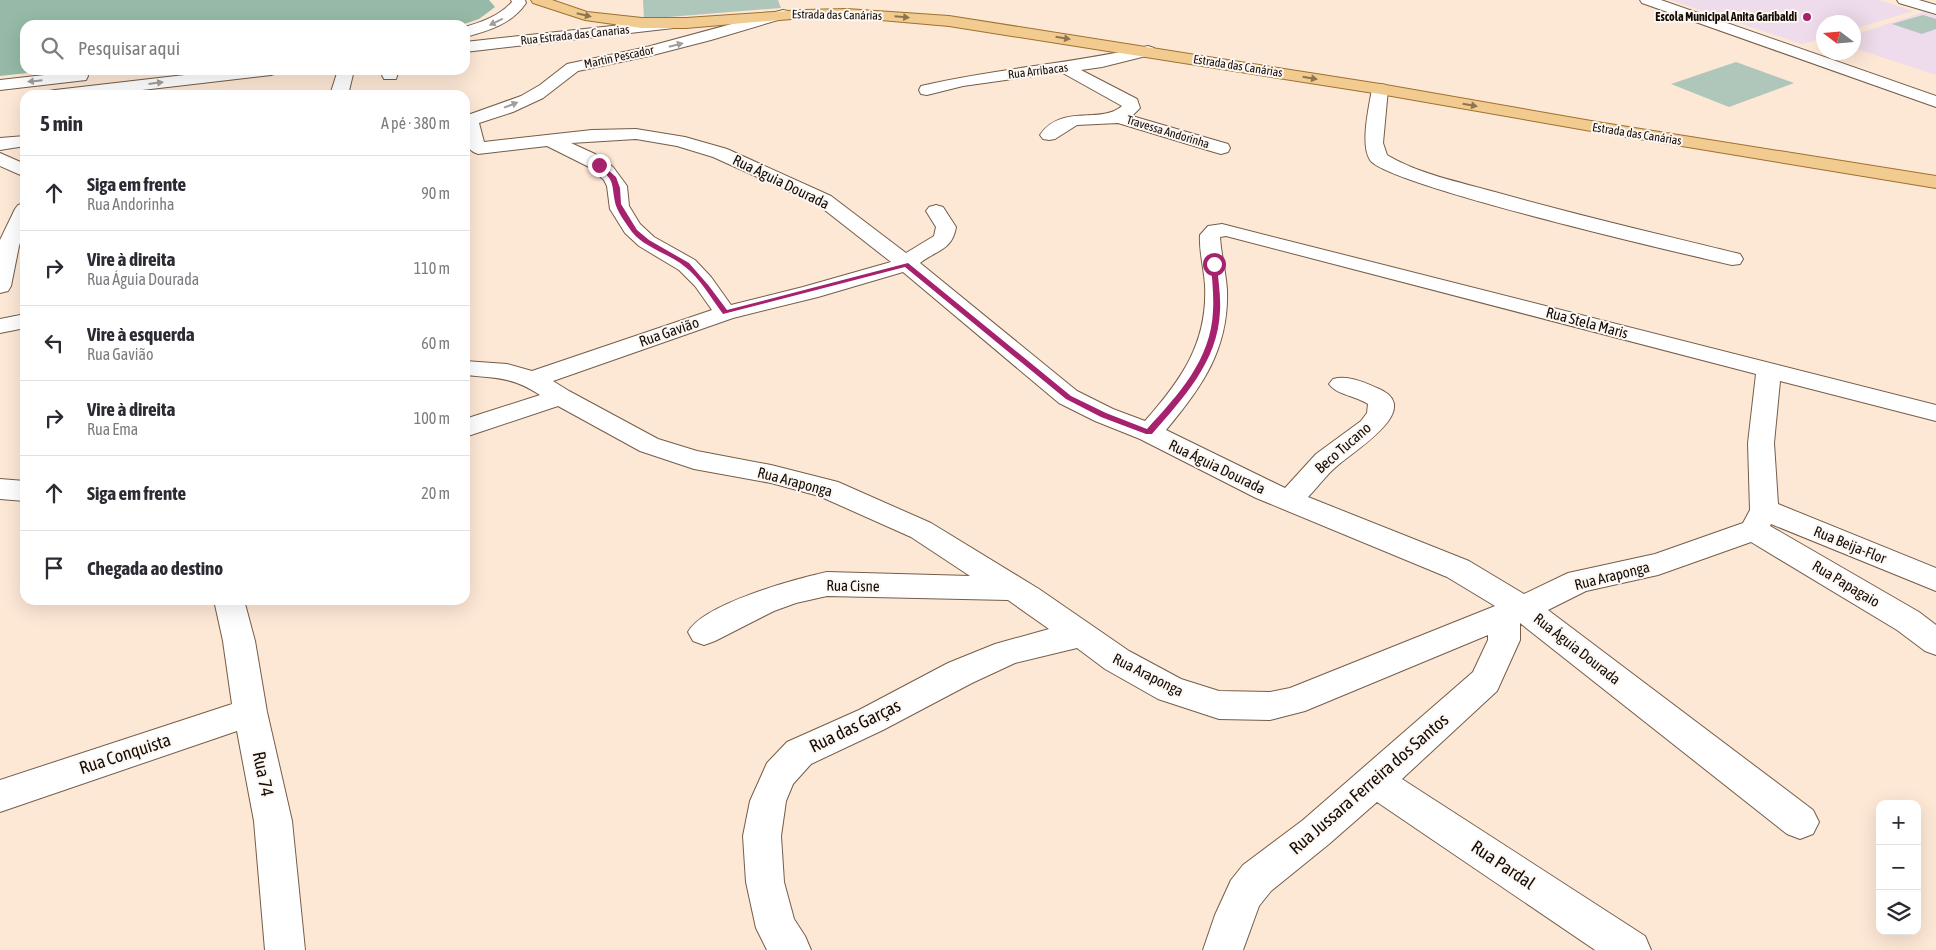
<!DOCTYPE html>
<html lang="pt">
<meta charset="utf-8">
<style>
body{margin:0;font-family:"Asap Condensed",sans-serif;background:#f2f2f3;color:#2b2b33}
.controls{position:absolute;right:15px;bottom:15px;display:grid;overflow:hidden;border-radius:10px;box-shadow:0 5px 20px #0002}
.controls button{width:45px;height:45px;display:grid;place-items:center;padding:0;border:0;border-bottom:1px solid #e1e1e2;background:#fff;color:#2b2b33;font:25px sans-serif}
.compass{position:absolute;left:1816px;top:15px;width:45px;height:45px;border-radius:50%;background:#fff;box-shadow:0 5px 20px #0002;rotate:286deg}
.stop{position:absolute;width:15px;height:15px;margin:-11px;border:4px solid #a6226e;border-radius:50%;background:#fff}
.stop.end{background:#a6226e;border-color:#fff;box-shadow:0 1px 5px #0008}
.list{margin:0;padding:0;list-style:none}
h2{display:flex;justify-content:space-between;align-items:center;height:65px;margin:0;padding:0 20px;font-size:21px}
h2 small{font-size:16px;font-weight:400;color:#7c7c81}
.list li{display:grid;grid-template-columns:32px 1fr auto;gap:15px;align-items:center;box-sizing:border-box;height:75px;padding:0 20px;border-top:1px solid #e1e1e2}
.list b{display:block;font-size:19px;white-space:nowrap}
.list p{margin:0;font-size:16px;white-space:nowrap;color:#7c7c81}
.list em{font-size:16px;font-style:normal;color:#7c7c81}
.icon{flex:none;width:28px;height:28px;fill:none;stroke:currentColor;stroke-width:2;stroke-linecap:round;stroke-linejoin:round}
.map{position:relative;flex:none;width:1936px;height:950px;overflow:hidden}
.search{position:absolute;background:#fff;box-shadow:0 5px 20px #0002;left:20px;top:20px;width:450px;height:55px;display:flex;align-items:center;gap:12px;box-sizing:border-box;padding:0 18px;border-radius:15px;color:#7c7c81;font-size:19px}
.panel{position:absolute;background:#fff;box-shadow:0 5px 20px #0002;left:20px;top:90px;width:450px;height:515px;border-radius:15px}
.map>svg:first-child{display:block}
</style>
<div class="map">
<svg width="1936" height="950" viewBox="0 0 1936 950">
<rect width="100%" height="100%" fill="#fde7d5"/>
<path fill="#eedbeb" d="M1670 0H1879L1913 11 1854 29V22H1824L1823 38 1802 44Z
M1924 12 1936 16V75L1854 48V35Z"/>
<path fill="#afc6ba" d="M643 0H778L781 8 644 19Z
M1923 15 1936 19V29L1922 34 1892 24Z
M1736 62 1794 83 1729 107 1671 84Z"/>
<path fill="#96baa7" d="M0 0H489L495 7 479 19 461 25H25V70H55L0 76Z"/>
<g fill="none" stroke-linecap="round" stroke-linejoin="round">
<defs>
<path id="minor" d="M511 0H525L526 3C512 24 488 31 465 37V27C482 22 499 16 512 2Z
M1640 0H1661L1936 96V107L1642 3Z
M1897 0H1919L1936 5V14L1899 3Z
M783 10 788 11 790 14 788 17 711 40 649 56 578 71 543 98 513 112 479 123 484 142 592 130 636 129 685 137 727 149 831 196 906 253 934 236 936 227 926 211 929 207 936 205 943 207 956 227C952 251 936 250 920 263L1077 391 1113 409 1145 421C1181 380 1208 343 1205 285 1204 268 1199 252 1200 235L1208 226 1222 224 1936 405V421L1780 381 1774 443 1778 504 1936 568V591L1771 524 1770 526 1919 612 1936 625V655L1925 651 1897 630 1751 542 1658 575 1586 591 1548 610 1813 810 1819 822 1813 834 1800 839 1787 834 1520 623V640L1497 691 1402 779 1645 936 1651 950H1595L1377 802 1329 844 1271 891 1259 906 1243 950H1203L1215 915 1231 880 1243 865 1303 820 1473 672 1488 640V635L1305 711 1270 720 1219 719 1158 699 1105 669 1077 648 1015 663 972 683 883 730 811 764 793 784 786 801 781 836 784 882 794 919 805 936 811 950H767L756 928 746 882 743 836 750 801 767 763 787 742 859 710 948 663 995 644 1049 629 1008 600 827 596 796 603 774 611 715 641 704 645 693 641 688 632C703 604 795 579 827 572L970 576 911 537 819 496 771 483 694 469 640 451 558 406 465 437V419L540 395C513 377 496 378 465 375V361L507 364 532 371 712 310 695 286 679 270 639 246 625 233 610 209 607 186 604 180 591 168 547 146 478 154C461 149 465 130 465 116L521 96 540 85 567 64 643 48ZM636 139 677 146 713 157 817 204 891 262 803 287 731 305 711 277 695 260 654 237 640 224 629 206 627 186 613 167 595 154 571 143ZM1226 236 1756 374 1748 443 1750 510 1743 523 1655 554 1568 573 1524 594 1469 561 1308 497C1318 487 1326 475 1337 466 1353 451 1427 408 1377 388 1363 382 1348 375 1333 379L1329 384C1337 395 1356 396 1368 404L1367 413 1361 421 1316 454 1285 488 1166 430C1202 387 1229 349 1227 290 1226 272 1221 255 1220 237ZM903 272 1059 403 1095 421 1140 439 1256 498 1447 577 1495 606 1290 688 1270 692 1219 691 1181 679 1129 651 1039 589 931 523 838 482 771 465 697 451 658 439 569 391 553 381 733 318 818 297Z
M677 19 682 21 685 24 682 27 465 52V42Z
M1148 46 1154 48 1156 51 1154 54 1102 67 1081 70 1137 99 1140 108 1132 116 1228 144 1230 148 1228 152 1221 154 1214 152 1118 123 1077 125 1055 139 1049 140 1043 139 1040 135C1062 103 1100 125 1122 106L1061 72 963 86 927 95 921 94 919 90 921 86C996 68 1073 64 1148 46Z
M228 70H279L277 73 271 75 99 95H46L49 91 55 90Z
M338 70H354L348 95H330Z
M383 70H399L396 79H384L382 75Z
M80 71 86 72 88 76 86 80 0 90V80Z
M1380 84 1386 85 1388 89 1383 143 1387 155C1419 174 1459 182 1495 192 1576 215 1658 234 1740 254L1743 259 1740 264 1732 265C1684 254 1386 185 1370 160 1360 144 1369 107 1372 89L1374 85Z
M25 136V146L0 150V138Z
M0 153 25 164V177L0 166Z
M25 203V229L19 246 11 286 8 291 0 293V240L15 209 18 205Z
M25 314V328L0 333V319Z
M0 479 25 481V501L0 499Z
M214 600H244L255 641 267 712 292 821 305 950H265L254 821 237 731 0 812V780L232 704 223 641Z"/>
<path id="major" d="M531 0H552L587 12 642 18H686L803 10 847 9 949 16 1380 84 1597 122 1936 176V188L1597 132 1380 94 949 26 847 17 803 18 686 28H642L585 20 533 3Z"/>
</defs>
<use href="#minor" stroke="#745d49" stroke-width="2"/>
<use href="#major" stroke="#9e712e" stroke-width="2"/>
<use href="#minor" fill="#fff" fill-rule="evenodd"/>
<use href="#major" fill="#f1cb8f" fill-rule="evenodd"/>
</g>
<defs><path id="oneway-solid" d="M-6-.8H1V-3.2L6.5 0L1 3.2V.8H-6Z" transform="scale(1.25)"/></defs>
<g fill="#8e7551">
<use href="#oneway-solid" transform="translate(584 15) rotate(13)"/>
<use href="#oneway-solid" transform="translate(902 17) rotate(5)"/>
<use href="#oneway-solid" transform="translate(1063 38) rotate(9)"/>
<use href="#oneway-solid" transform="translate(1310 78) rotate(9)"/>
<use href="#oneway-solid" transform="translate(1470 105) rotate(10)"/>
</g>
<g fill="#a19e9b">
<use href="#oneway-solid" transform="translate(496 22) rotate(154)"/>
<use href="#oneway-solid" transform="translate(676 45) rotate(-14)"/>
<use href="#oneway-solid" transform="translate(35 81) rotate(174)"/>
<use href="#oneway-solid" transform="translate(156 83) rotate(-7)"/>
<use href="#oneway-solid" transform="translate(511 105) rotate(-21)"/>
</g>
<path fill="#a6226e" d="M597 164H601L616 177 620 188 621 204 637 230 649 240 689 263 709 286 727 310 908 263 1071 396 1106 413 1147 429C1178 395 1211 360 1213 311 1214 295 1212 280 1211 264L1214 262 1217 264C1218 280 1221 296 1220 311 1218 362 1183 398 1152 434H1146L1101 417 1066 399 905 267 723 314C711 298 700 278 684 266 668 253 645 248 632 232 627 225 616 210 615 202 611 180 615 182 597 166Z"/>
<circle fill="#a6226e" stroke="#fdf7f3" stroke-width="2" cx="1807" cy="17" r="5"/>
<g text-anchor="middle" stroke-width="4" stroke-linejoin="round" paint-order="stroke">
<g font-size="12" fill="#150c05" stroke="#fdf7f3">
<text transform="translate(837 15) rotate(1)" y="4">Estrada das Canárias</text>
<text transform="translate(575 35) rotate(-6)" y="4">Rua Estrada das Canarias</text>
<text transform="translate(619 57) rotate(-12)" y="4">Martin Pescador</text>
<text transform="translate(1238 66) rotate(9)" y="4">Estrada das Canárias</text>
<text transform="translate(1038 71) rotate(-7)" y="4">Rua Arribacas</text>
<text transform="translate(1168 132) rotate(17)" y="4">Travessa Andorinha</text>
<text transform="translate(1637 134) rotate(9)" y="4">Estrada das Canárias</text>
</g>
<g font-size="12" font-weight="bold" fill="#150c05" stroke="#fdf7f3" text-anchor="end">
<text x="1797" y="21">Escola Municipal Anita Garibaldi</text>
</g>
<g font-size="15" fill="#150c05" stroke="#fdf7f3">
<text transform="translate(781 182) rotate(26)" y="5">Rua Águia Dourada</text>
<text transform="translate(1587 323) rotate(15)" y="5">Rua Stela Maris</text>
<text transform="translate(669 332) rotate(-19)" y="5">Rua Gavião</text>
<text transform="translate(1343 448) rotate(-41)" y="5">Beco Tucano</text>
<text transform="translate(1217 467) rotate(26)" y="5">Rua Águia Dourada</text>
<text transform="translate(795 482) rotate(15)" y="5">Rua Araponga</text>
<text transform="translate(1850 545) rotate(22)" y="5">Rua Beija-Flor</text>
<text transform="translate(1612 576) rotate(-14)" y="5">Rua Araponga</text>
<text transform="translate(1846 584) rotate(31)" y="5">Rua Papagaio</text>
<text transform="translate(853 586) rotate(1)" y="5">Rua Cisne</text>
<text transform="translate(1577 649) rotate(38)" y="5">Rua Águia Dourada</text>
<text transform="translate(1148 675) rotate(27)" y="5">Rua Araponga</text>
</g>
<g font-size="18" fill="#150c05" stroke="#fdf7f3">
<text transform="translate(855 726) rotate(-26)" y="6">Rua das Garças</text>
<text transform="translate(125 754) rotate(-18)" y="6">Rua Conquista</text>
<text transform="translate(263 774) rotate(78)" y="6">Rua 74</text>
<text transform="translate(1369 784) rotate(-41)" y="6">Rua Jussara Ferreira dos Santos</text>
<text transform="translate(1503 865) rotate(34)" y="6">Rua Pardal</text>
</g>
</g>
</svg>
<div class="controls">
<button>+</button>
<button>−</button>
<button><svg class="icon" aria-label="layers" viewBox="0 0 24 24"><path d="M12 4l9 5-9 5-9-5zM3 14l9 5 9-5"/></svg></button>
</div>
<svg class="compass" viewBox="-18 -18 36 36"><path d="M0-13l5 13h-10z" fill="#e53935"/><path d="M0 13l5-13h-10z" fill="#7c7c81"/></svg>
<div class="stop" style="left:1214px;top:264px"></div>
<div class="stop end" style="left:599px;top:165px"></div>
<div class="search"><svg class="icon" aria-label="search" viewBox="0 0 24 24"><circle cx="10" cy="10" r="6"/><path d="M15 15l6 6"/></svg>Pesquisar aqui</div>
<section class="panel">
<h2>5 min<small>A pé · 380 m</small></h2>
<ul class="list">
<li><svg class="icon" aria-label="ahead" viewBox="0 0 24 24"><path d="M12 20V5M6 11l6-6 6 6"/></svg><div><b>Siga em frente</b><p>Rua Andorinha</p></div><em>90 m</em></li>
<li><svg class="icon" aria-label="right" viewBox="0 0 24 24"><path d="M7 20v-9h11M14 6l5 5-5 5"/></svg><div><b>Vire à direita</b><p>Rua Águia Dourada</p></div><em>110 m</em></li>
<li><svg class="icon" aria-label="left" viewBox="0 0 24 24"><path d="M17 20v-9H6M10 6l-5 5 5 5"/></svg><div><b>Vire à esquerda</b><p>Rua Gavião</p></div><em>60 m</em></li>
<li><svg class="icon" aria-label="right" viewBox="0 0 24 24"><path d="M7 20v-9h11M14 6l5 5-5 5"/></svg><div><b>Vire à direita</b><p>Rua Ema</p></div><em>100 m</em></li>
<li><svg class="icon" aria-label="ahead" viewBox="0 0 24 24"><path d="M12 20V5M6 11l6-6 6 6"/></svg><div><b>Siga em frente</b></div><em>20 m</em></li>
<li><svg class="icon" aria-label="arrive" viewBox="0 0 24 24"><path d="M6 21V4h12l-3 4 3 4H6"/></svg><div><b>Chegada ao destino</b></div></li>
</ul>
</section>
</div>
